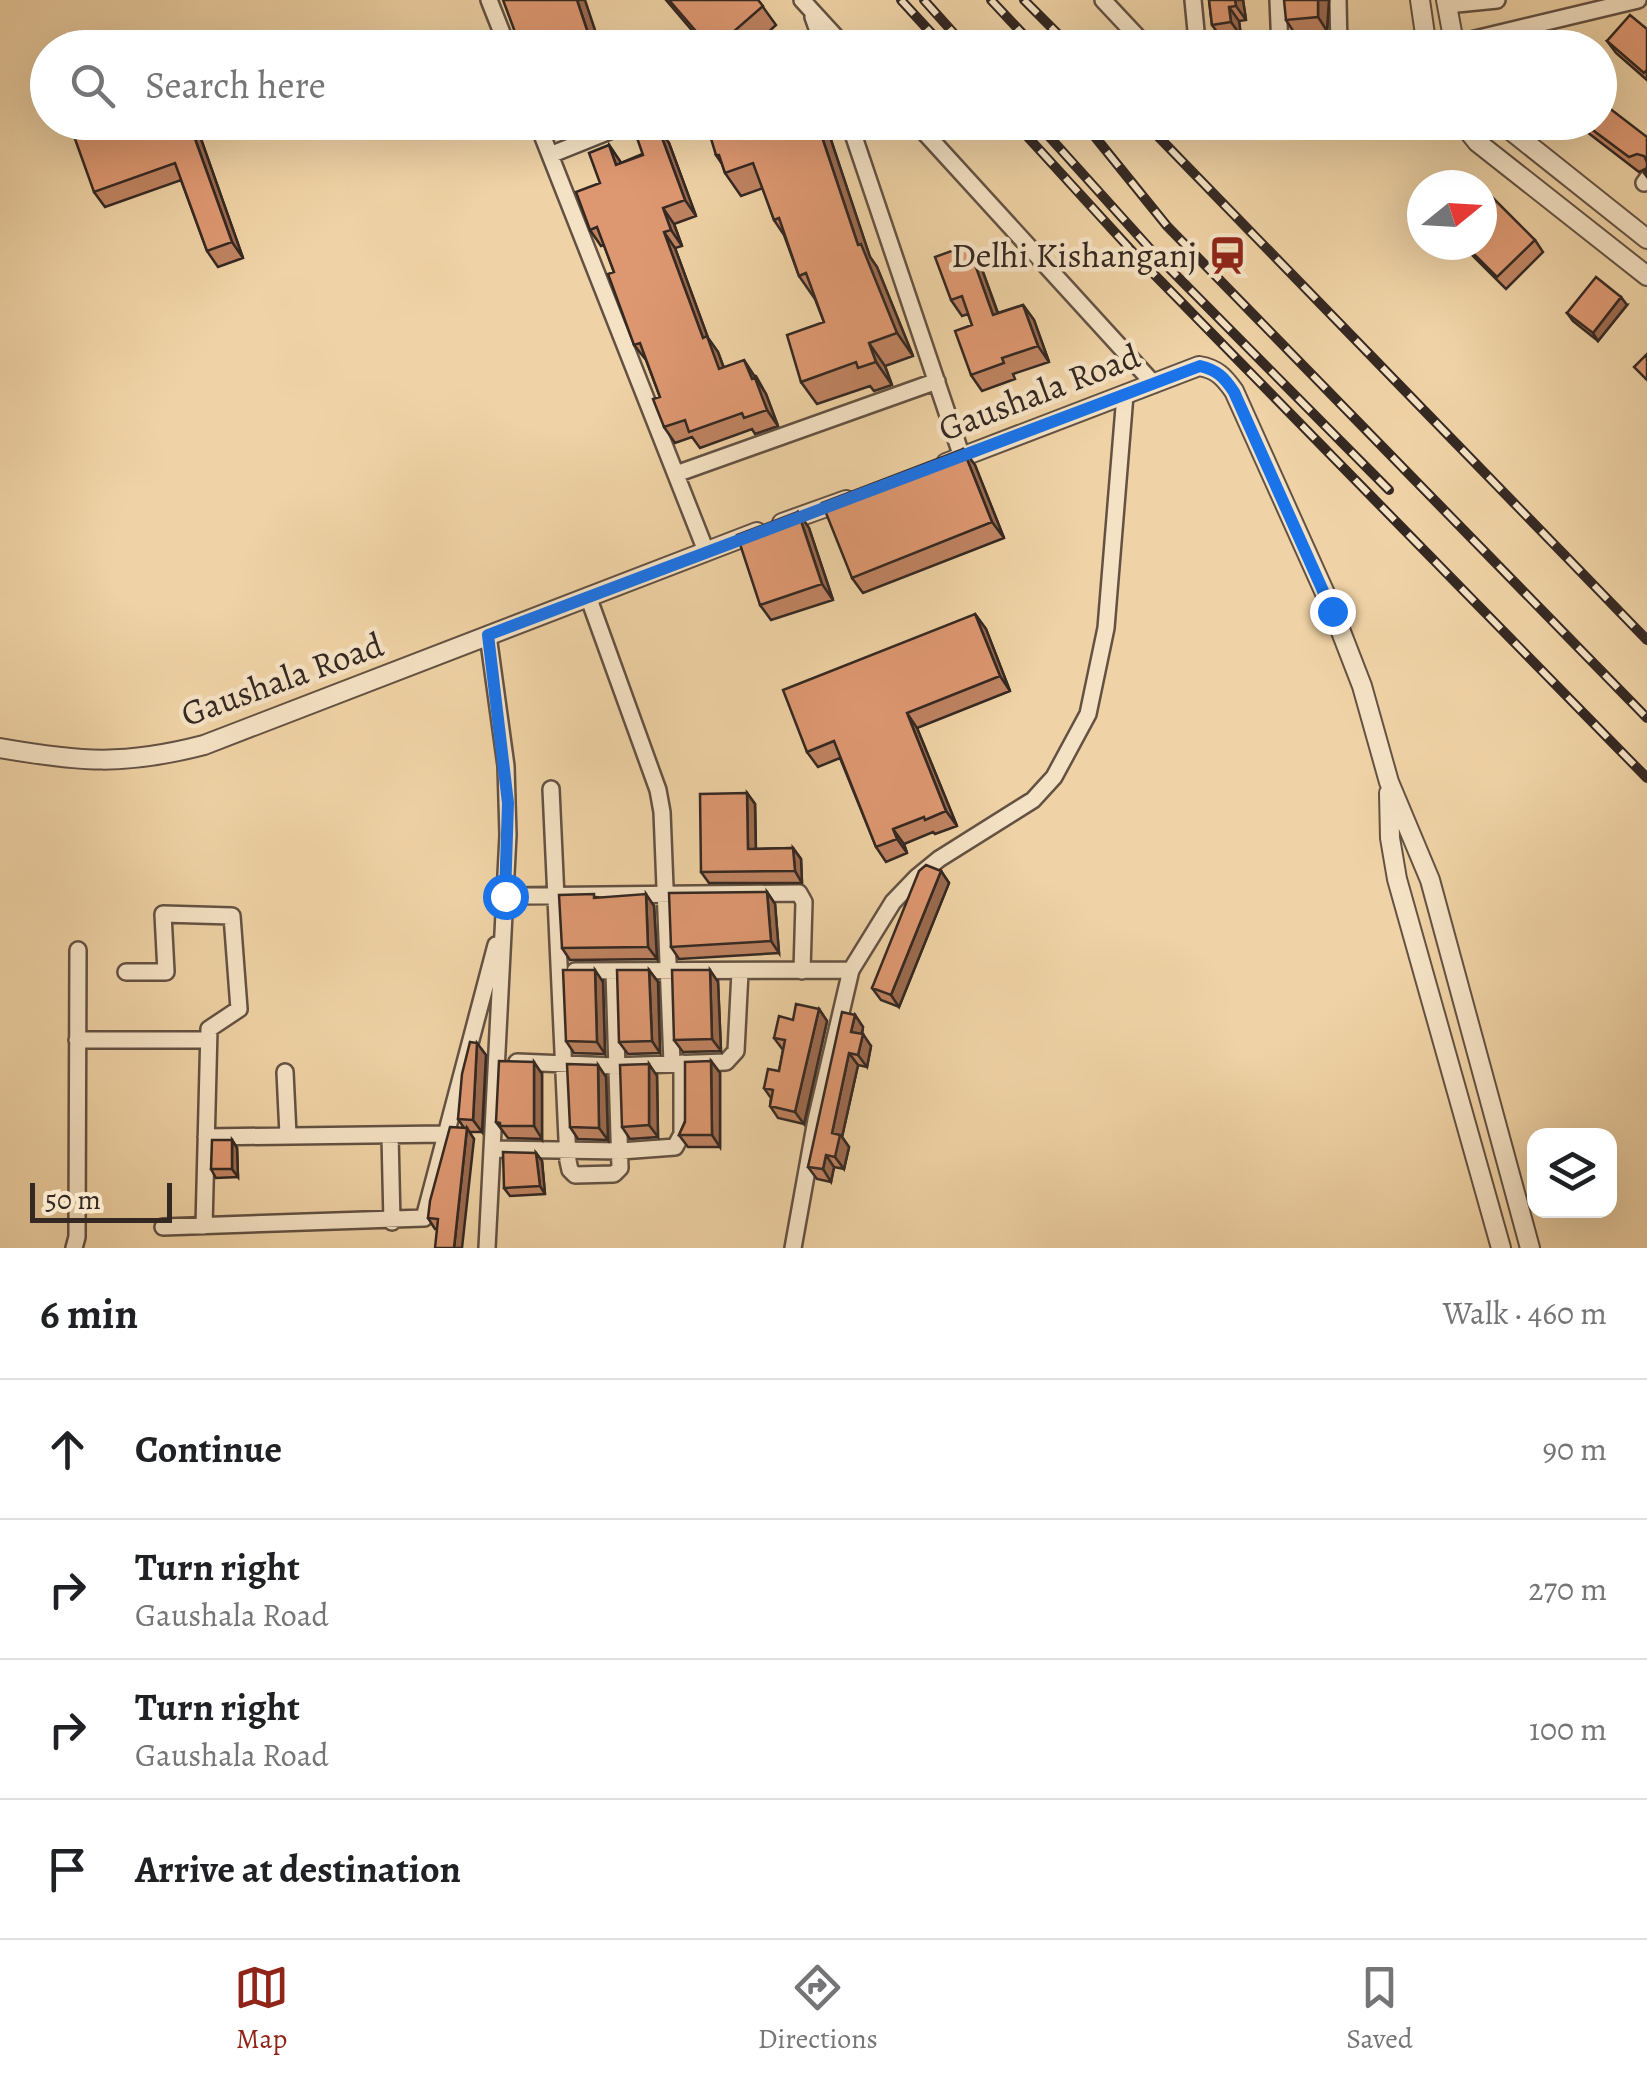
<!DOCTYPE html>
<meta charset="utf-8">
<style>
body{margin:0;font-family:Alegreya,serif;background:#f2f2f2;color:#202124}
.controls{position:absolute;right:30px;bottom:30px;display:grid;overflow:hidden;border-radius:20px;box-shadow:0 10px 40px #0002}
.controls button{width:90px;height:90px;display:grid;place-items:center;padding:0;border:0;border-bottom:2px solid #e0e0e0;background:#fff;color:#202124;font:50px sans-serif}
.compass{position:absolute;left:1407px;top:170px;width:90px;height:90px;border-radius:50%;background:#fff;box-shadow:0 10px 40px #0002;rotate:72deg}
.scale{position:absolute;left:30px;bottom:25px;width:142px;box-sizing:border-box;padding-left:10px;border:5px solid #342822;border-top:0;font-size:28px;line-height:35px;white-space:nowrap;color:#342822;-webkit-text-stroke:8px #f5e2c4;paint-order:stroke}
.stop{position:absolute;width:30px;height:30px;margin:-22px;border:8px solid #1a73e8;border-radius:50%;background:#fff}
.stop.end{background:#1a73e8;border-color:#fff;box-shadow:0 2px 10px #0008}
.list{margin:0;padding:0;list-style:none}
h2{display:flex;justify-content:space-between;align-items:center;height:130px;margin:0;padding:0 40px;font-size:42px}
h2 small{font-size:32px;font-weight:400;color:#757577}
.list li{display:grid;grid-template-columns:65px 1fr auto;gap:30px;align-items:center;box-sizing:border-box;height:140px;padding:0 40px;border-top:2px solid #e0e0e0}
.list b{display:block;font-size:38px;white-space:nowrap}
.list p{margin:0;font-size:32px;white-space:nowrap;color:#757577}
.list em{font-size:32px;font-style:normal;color:#757577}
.icon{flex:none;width:55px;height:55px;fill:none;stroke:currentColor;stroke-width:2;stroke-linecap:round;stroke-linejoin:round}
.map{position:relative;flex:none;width:1647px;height:1248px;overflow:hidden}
.search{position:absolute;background:#fff;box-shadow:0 10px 40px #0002;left:30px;right:30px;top:30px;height:110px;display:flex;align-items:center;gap:25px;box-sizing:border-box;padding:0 35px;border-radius:55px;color:#757577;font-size:38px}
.sheet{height:690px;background:#fff}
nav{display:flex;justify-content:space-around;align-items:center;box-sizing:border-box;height:140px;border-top:2px solid #e0e0e0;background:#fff;font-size:28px;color:#757577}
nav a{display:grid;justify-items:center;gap:5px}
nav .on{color:#8f2418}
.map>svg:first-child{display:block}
</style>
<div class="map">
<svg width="1647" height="1248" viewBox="0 0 1647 1248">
<rect width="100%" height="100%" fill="#efd2a5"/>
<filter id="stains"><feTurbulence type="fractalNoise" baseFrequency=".002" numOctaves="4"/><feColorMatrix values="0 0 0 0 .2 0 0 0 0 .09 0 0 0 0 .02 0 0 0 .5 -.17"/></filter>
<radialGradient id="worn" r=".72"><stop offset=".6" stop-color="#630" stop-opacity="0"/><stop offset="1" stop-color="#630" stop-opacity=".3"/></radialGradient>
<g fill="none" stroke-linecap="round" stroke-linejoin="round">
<defs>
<path id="minor" d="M489 0 508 48
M802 0 846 48
M1103 0 1148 48
M1193 0 1196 31
M1278 0 1280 48
M1338 0 1339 48
M1447 5 1497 0
M813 17 824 48
M1454 44 1638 0
M537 122 706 551
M849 122 962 457
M915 122 1154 384
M550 155 632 122
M1644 183 1647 179
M676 474 937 381
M589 599 658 790 662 812 672 1063
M551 789 568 1161 570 1170 575 1175 614 1174 620 1168 614 971
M505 896 799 893 804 902 802 971
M575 971 851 970
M126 972H166L163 914 232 916 239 1009 209 1029 204 1226
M77 1040H208
M517 1062 614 1066 726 1062 736 1051 740 972
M285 1072 288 1135
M390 1135 392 1222
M206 1137 445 1134
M493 1149 621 1151 675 1147 682 1134V1063
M163 1227 424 1218 496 945
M74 1248 77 1237 78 950
M487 1248 508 835 506 766 488 635
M793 1248 816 1120 851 970 893 902 917 877 939 859 1033 800 1054 777 1088 714 1106 628 1125 395"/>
<path id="tertiary" d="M1420 0 1427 48
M1446 0 1455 48
M1461 122 1477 142 1647 276
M1500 122 1647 239
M946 463 1199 366C1217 369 1224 377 1234 391L1333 611 1362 686 1389 782 1430 880 1530 1248
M782 523 846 500
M0 748C81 762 123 766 204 745L757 532
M1389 793 1390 838 1397 879 1501 1248"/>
</defs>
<use href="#minor" stroke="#635243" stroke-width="20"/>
<use href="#tertiary" stroke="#635243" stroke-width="22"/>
<use href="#minor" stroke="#f5e2c4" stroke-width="15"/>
<use href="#tertiary" stroke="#f5e2c4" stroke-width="18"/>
<defs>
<path id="rail" d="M901 0 945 48
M924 0 967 48
M991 0 1036 48
M1024 0 1072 48
M1014 122 1142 262 1647 778
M1036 122 1153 252 1389 490
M1083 122 1167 226 1647 718
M1144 122 1647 640"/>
</defs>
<use href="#rail" stroke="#342822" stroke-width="10"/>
<use href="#rail" stroke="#f5e2c4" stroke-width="6" stroke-dasharray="19" stroke-linecap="butt"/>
</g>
<path fill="#bf8361" stroke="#342822" stroke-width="2.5" d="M666 0H758L776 25 751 48H707Z
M1209 0H1243L1246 20 1239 21 1241 36 1222 39 1212 25Z
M1329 0 1327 31 1295 34 1286 20Z
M1647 29V80L1616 53 1607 41Z
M121 122H195L243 258 218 267 207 251 181 180 105 207 94 192Z
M553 122H598L562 136Z
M1574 122H1600L1647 137V177L1644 173 1647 168 1639 172Z
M827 128 870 257 877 267 913 356 885 366 892 385 874 391 870 386 817 404 801 382 824 322 815 299 799 276 784 235 774 220 763 188 741 196 725 173 722 164 716 155Z
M669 143 696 216 674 224 682 246 675 248 708 338 718 352 724 368 756 376 766 394 778 426 755 434 752 429 700 448 692 437 675 443 664 427 660 397 646 360 634 345 614 272 604 245 601 246 590 230 609 145 621 163Z
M1535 240 1543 252 1506 289 1462 245H1482Z
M968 245 979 261 998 313 1023 305 1034 320 1049 362 1013 374 1015 379 982 391 971 375 972 325 968 314 962 316 951 300Z
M1627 305 1598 341 1573 321 1567 313Z
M963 449 975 465 1004 538 863 593 852 578Z
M798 512 809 528 833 600 771 620 760 605Z
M975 614 986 629 1010 691 917 728 957 826 935 834 933 832 904 844 907 853 886 862 876 847 840 758 818 767 807 752Z
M747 793 755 804 756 849 793 848 801 859 802 883H709L701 872Z
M941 871 949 883 899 1007 881 1000 872 988Z
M767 892 775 904 779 953 679 959 671 947Z
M596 897 654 906 657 959 570 960 562 948Z
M649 970 658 982 660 1053 628 1054 619 1042Z
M603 982 605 1054 574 1053 566 1041Z
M718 982 721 1051 683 1052 674 1040Z
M819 1009 827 1021 804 1124 778 1118 770 1106 771 1098 764 1088 779 1071 783 1050 774 1038 793 1020Z
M855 1015 863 1027 862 1034 871 1046 867 1067 858 1065 842 1137 849 1147 844 1169 834 1167 831 1182 817 1179 808 1167Z
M486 1055 482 1132H469L474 1139 437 1229H435L428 1218 464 1128 458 1119Z
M711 1061 720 1073V1147H688L679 1135Z
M542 1074V1139L508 1138 496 1122Z
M657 1076 658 1137 630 1139 622 1127Z
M606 1077 608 1140 578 1139 570 1127Z
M232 1140 237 1148 238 1177 216 1178 211 1169Z
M536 1153 542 1161 545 1194 510 1196 504 1188Z"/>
<path fill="#9b6a4f" stroke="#342822" stroke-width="2.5" d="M577 0H585L601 48H593Z
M1235 0H1243L1246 20 1236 6Z
M1318 0H1329L1327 31 1318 17Z
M1229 7 1239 21 1241 36 1231 22Z
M189 122H195L243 258 232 242Z
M817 122H823L827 128 870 257 877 267 913 356 897 333 858 245Z
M658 127 669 143 696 216 685 200Z
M609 145 620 161 627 181 616 165Z
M663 208 674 224 682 246 671 230Z
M664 232 675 248 708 338 718 352 730 385 719 369 703 338Z
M968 245 979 261 1004 331 993 315Z
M1621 297 1627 305 1598 341 1593 333Z
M1023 305 1034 320 1049 362 1038 346Z
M869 343 885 366 892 385 876 362Z
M744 360 766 394 778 426 767 410 752 379Z
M963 449 975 465 1004 538 992 522Z
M798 512 809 528 833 600 822 584Z
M975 614 986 629 1010 691 1000 676Z
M907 713 917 728 957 826 946 811Z
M747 793 755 804 756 861 748 849Z
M893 829 904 844 907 853 897 839Z
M793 848 801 859 802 883 795 871Z
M941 871 949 883 899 1007 891 995Z
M767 892 775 904 779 953 771 941Z
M646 894 654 906 657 959 648 947Z
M595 970 603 982 605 1054 597 1042Z
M649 970 658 982 660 1053 652 1041Z
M710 970 718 982 721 1051 712 1039Z
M819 1009 827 1021 804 1124 795 1112Z
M855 1015 863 1027 860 1044 851 1032Z
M863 1034 871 1046 867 1067 858 1055Z
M477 1043 486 1055 482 1132 473 1120Z
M849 1053 858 1065 842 1137 849 1147 844 1169 835 1157 832 1133Z
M711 1061 720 1073V1147L712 1135Z
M534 1062 542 1074V1139L534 1126Z
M649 1064 657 1076 658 1137 649 1125Z
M598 1065 606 1077 608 1140 599 1128Z
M467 1128 474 1139 462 1248H454Z
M232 1140 237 1148 238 1177 232 1169Z
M536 1153 542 1161 545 1194 540 1186Z
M826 1155 834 1167 831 1182 823 1169Z"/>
<path fill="#de9871" stroke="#342822" stroke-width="2.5" d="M503 0H577L593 48H521Z
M669 0H758L763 6 716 47 711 42 707 44Z
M1209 0H1235L1236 6 1229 7 1231 22 1212 25Z
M1284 0H1318V17L1286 20Z
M1630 15 1647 29V70L1644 73 1607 41Z
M1600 101 1647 137V162L1644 156 1637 154 1629 157 1582 122H1600Z
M121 122H189L232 242 207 251 175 163 94 192 75 139Z
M706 122H817L858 245 861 244 897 333 869 343 876 362 858 368 856 362 801 382 787 335 824 322 806 273 799 276 779 218 774 220 753 163 725 173 719 155H716Z
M658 127 685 200 663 208 671 230 664 232 703 338 707 336 719 369 744 360 752 379 755 378 767 410 744 418 742 413 689 432 685 420 664 427 653 399 660 397 640 343 634 345 608 274 614 272 597 227 590 230 576 192 600 183 589 153 609 145 616 165 643 155 636 135Z
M1473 178 1480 185H1467Z
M1482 187 1535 240 1497 277 1465 245H1482Z
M968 245 993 315 1023 305 1038 346 1002 358 1004 363 971 375 955 331 972 325 962 296 951 300 935 257Z
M1596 277 1621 297 1593 333 1567 313Z
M1647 354V380L1634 367Z
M963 449 992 522 852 578 822 503Z
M798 512 822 584 760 605 737 535Z
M975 614 1000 676 907 713 946 811 925 820 924 817 893 829 897 839 876 847 834 741 807 752 783 690Z
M747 793 748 849 793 848 795 871 701 872 700 794Z
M926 865 941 871 891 995 872 988 919 871Z
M767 892 771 941 671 947 669 893Z
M594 894V898L646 894 648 947 562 948 559 895Z
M563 970H595L597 1042 566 1041Z
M617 970H649L652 1041 619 1042Z
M672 970H710L712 1039 674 1040Z
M796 1004 819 1009 795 1112 770 1106 773 1090 764 1088 768 1069 779 1071 785 1040 774 1038 779 1016 793 1020Z
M842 1012 855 1015 851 1032 863 1034 858 1055 849 1053 832 1133 840 1135 835 1157 826 1155 823 1169 808 1167Z
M470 1042 477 1043 473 1120 458 1119 462 1074Z
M499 1061 534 1062V1126H500V1123L496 1122Z
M711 1061 712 1135H679L685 1122V1062Z
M567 1064 598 1065 599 1128 570 1127Z
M649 1064V1125L622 1127 620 1065Z
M450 1127 467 1128 454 1248H435L438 1219 428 1218 430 1201Z
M212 1140H232V1169H211Z
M503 1152 536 1153 540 1186 504 1188Z"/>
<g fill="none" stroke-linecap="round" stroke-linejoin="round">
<path stroke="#1a73e8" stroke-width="12" d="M505 896 508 803 488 635 1200 366C1217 370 1224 377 1234 392L1332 611"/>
</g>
<defs>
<symbol id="station-bare" viewBox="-9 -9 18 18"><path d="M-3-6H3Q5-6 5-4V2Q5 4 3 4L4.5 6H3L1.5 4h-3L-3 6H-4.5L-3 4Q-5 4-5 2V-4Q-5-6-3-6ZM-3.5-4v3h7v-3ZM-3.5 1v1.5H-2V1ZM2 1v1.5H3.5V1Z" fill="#8f2418" stroke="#f5e2c4" stroke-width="2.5" paint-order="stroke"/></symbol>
</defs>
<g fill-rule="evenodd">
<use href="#station-bare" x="1200" y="228" width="55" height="55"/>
</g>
<g text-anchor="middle" stroke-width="9" stroke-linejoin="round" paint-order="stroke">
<g font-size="35" fill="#342822" stroke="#f5e2c4" text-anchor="end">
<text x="1197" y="267">Delhi Kishanganj</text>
</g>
<g font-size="35" fill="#342822" stroke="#f5e2c4">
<text transform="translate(1039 392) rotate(-21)" y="12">Gaushala Road</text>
<text transform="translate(282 679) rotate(-20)" y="12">Gaushala Road</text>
</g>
</g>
<rect width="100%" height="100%" filter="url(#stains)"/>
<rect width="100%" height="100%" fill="url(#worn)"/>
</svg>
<div class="controls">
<button><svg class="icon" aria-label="layers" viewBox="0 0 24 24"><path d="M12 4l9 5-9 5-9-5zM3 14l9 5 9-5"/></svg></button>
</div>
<svg class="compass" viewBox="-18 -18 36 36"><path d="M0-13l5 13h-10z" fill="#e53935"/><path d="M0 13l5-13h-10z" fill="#757577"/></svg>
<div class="scale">50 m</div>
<div class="stop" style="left:505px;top:896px"></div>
<div class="stop end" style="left:1332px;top:611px"></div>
<div class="search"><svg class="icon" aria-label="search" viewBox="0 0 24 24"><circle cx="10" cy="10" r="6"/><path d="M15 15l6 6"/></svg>Search here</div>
</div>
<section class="sheet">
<h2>6 min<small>Walk · 460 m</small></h2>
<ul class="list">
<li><svg class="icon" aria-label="ahead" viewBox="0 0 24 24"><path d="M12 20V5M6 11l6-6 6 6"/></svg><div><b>Continue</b></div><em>90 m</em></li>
<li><svg class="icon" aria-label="right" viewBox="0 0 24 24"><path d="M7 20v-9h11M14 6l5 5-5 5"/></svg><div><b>Turn right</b><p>Gaushala Road</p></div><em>270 m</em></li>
<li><svg class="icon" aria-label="right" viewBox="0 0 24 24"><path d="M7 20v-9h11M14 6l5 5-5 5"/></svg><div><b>Turn right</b><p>Gaushala Road</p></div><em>100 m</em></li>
<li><svg class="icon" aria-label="arrive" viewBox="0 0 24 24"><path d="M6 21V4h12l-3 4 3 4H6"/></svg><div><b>Arrive at destination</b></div></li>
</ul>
</section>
<nav>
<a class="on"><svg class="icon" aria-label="map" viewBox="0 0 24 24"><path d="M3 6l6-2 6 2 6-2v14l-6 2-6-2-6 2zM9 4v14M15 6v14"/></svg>Map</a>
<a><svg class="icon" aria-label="directions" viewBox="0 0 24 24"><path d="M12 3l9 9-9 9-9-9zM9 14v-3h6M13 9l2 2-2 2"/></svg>Directions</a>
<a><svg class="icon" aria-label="saved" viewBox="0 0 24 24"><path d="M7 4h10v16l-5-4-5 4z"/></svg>Saved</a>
</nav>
